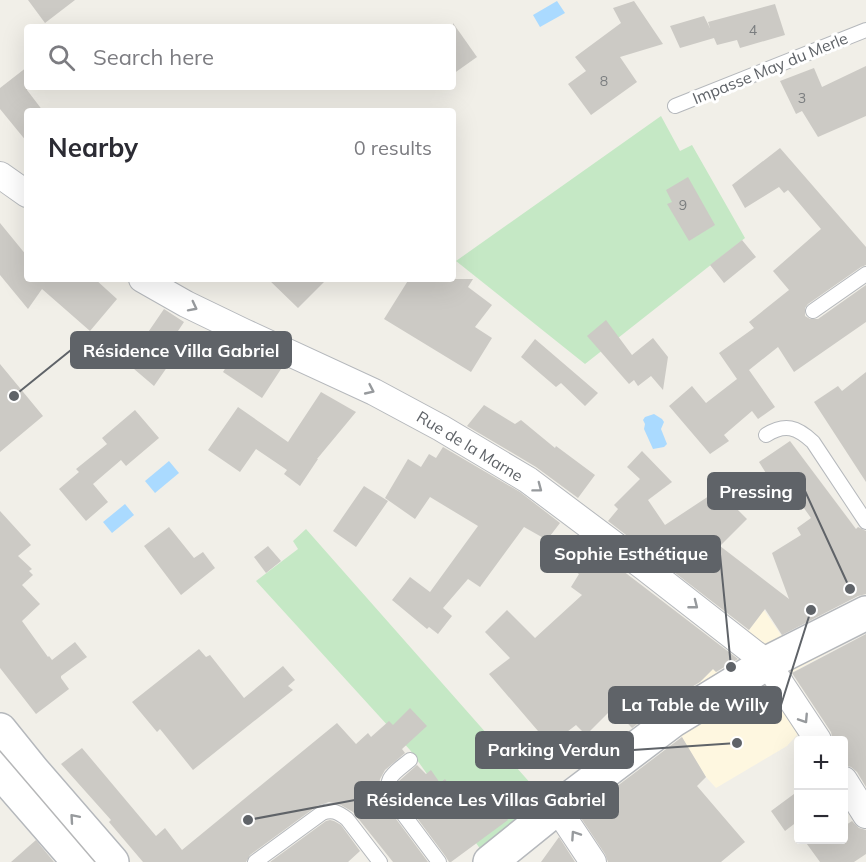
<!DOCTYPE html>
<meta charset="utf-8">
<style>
body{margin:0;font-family:Mulish,sans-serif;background:#f2f2f3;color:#2b2b33}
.controls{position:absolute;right:18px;bottom:18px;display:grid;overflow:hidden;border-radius:6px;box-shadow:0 6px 24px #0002}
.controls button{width:54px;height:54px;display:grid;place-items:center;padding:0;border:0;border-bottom:2px solid #e1e1e2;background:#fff;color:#2b2b33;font:30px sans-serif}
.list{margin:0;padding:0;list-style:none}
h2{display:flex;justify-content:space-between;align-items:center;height:78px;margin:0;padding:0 24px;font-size:26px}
h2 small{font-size:20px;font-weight:400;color:#7c7c81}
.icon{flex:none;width:33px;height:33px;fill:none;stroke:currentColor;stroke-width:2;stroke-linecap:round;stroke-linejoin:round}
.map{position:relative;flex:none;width:866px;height:862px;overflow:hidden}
.search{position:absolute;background:#fff;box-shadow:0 6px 24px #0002;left:24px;top:24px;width:432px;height:66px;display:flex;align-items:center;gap:15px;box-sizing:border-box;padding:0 21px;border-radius:6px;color:#7c7c81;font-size:22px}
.panel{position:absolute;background:#fff;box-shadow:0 6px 24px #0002;left:24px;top:108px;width:432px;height:174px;border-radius:6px}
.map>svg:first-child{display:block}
</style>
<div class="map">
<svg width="866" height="862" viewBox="0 0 866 862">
<rect width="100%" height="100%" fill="#f1efe8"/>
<path fill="#fef7e0" d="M866 596V632L787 675 814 716 787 746 716 788 706 777 680 734 611 788 592 768 690 692 713 669 724 678 744 662 729 649 749 630 764 610 785 641 789 642Z"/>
<path fill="#c5e8c5" d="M661 116 680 151 692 145 745 238 585 364 456 261Z
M306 529 547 802 481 850 410 750 256 581 298 549 293 541Z"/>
<path fill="#aadaff" d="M557 1 565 13 540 27 533 15Z
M654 414 662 419 664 422 661 429 667 444 664 447 653 449 644 429 645 424 643 420 645 417Z
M169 461 179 473 155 493 145 481Z
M125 504 134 515 112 533 103 522Z"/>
<path fill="#cccac5" d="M28 0H75L45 23Z
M634 1 663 44 620 57 637 82 591 115 568 84 586 71 575 57 621 23 613 8Z
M775 4 785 35 740 48 737 40 717 45 714 38 680 48 670 26 704 16 710 28 708 22Z
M453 23 477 57 453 74Z
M866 66V116L818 137 802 111 796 114 780 81 814 68 822 87Z
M27 67V90L43 111H27V142L0 109V88Z
M780 148 866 247V265L861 267 808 304 805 308V316L810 319H818L866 285V322L794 372 778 347 749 370 775 407 758 419 752 411 724 435 729 441 710 454 669 406 692 386 706 403 737 379 719 353 754 328 749 322 789 290 773 271 821 229 788 190 784 193 779 187 745 208 732 185Z
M688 177 715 225 689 241 667 204 672 202 666 190Z
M0 223 27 256V279H95L117 299 90 331 42 289 28 309 0 275Z
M742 240 756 257 724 283 710 265Z
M268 279H327L298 308Z
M409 279H473L468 287 492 305 475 327 492 338 471 372 384 319Z
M164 309 184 322 170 343 179 350 154 386 127 363Z
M606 320 632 355 653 338 668 357 663 390 651 376 638 386 634 380 629 384 587 336Z
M535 339 598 393 585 406 561 383 556 387 521 357Z
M228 341 283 366 262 398 223 372 228 364 217 357Z
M0 364 43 416 0 452Z
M866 372V482L814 402 838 386 842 391Z
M321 392 356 412 317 459H318L300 486 284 474 287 470 256 449 240 472 208 450 238 407 288 442Z
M484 405 515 424 521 420 555 448 556 446 595 475 578 498 536 467 467 426Z
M135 410 159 438 126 466 121 460 93 484 108 502 86 521 59 489 79 472 76 469 107 444 102 438Z
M790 441 856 529 858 527 866 531V594L858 596 782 635 765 609 749 630 608 521 618 509 614 505 640 479 627 467 642 451 672 482 648 500 665 525 718 490 747 519 720 546 789 599 772 553 801 535 797 528 811 518 778 472 769 478 759 462Z
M443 447 520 492 560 523 547 540 524 527 480 587 468 579 443 608 452 616 438 634 429 627 427 629 392 600 410 577 430 592 478 526 430 497 415 519 385 498 408 459 421 467 429 454 436 458Z
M364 486 388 501 356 547 333 531Z
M0 511 31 545 18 556 32 569 29 571 33 575 22 585 40 604 22 621 48 657 49 656 52 660 75 642 87 657 61 676V678L69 689 36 714 0 668Z
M169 527 194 558 203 552 215 568 181 595 144 546Z
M580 538 738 659 716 672 713 669 700 682 662 705 632 728 613 708 586 735 576 725 550 745 489 674 510 658 485 632 507 610 535 638 582 595 571 587 579 574 558 560Z
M268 546 281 561 266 573 254 557Z
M866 634V787L857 772 851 767 848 766 843 759V741H833L831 732 792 673Z
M199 649 206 657 210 655 244 698 283 666 295 680 288 686 293 690 193 770 160 729 157 732 132 702Z
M410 708 427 726 402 749 405 753 385 770 380 779 379 787 381 795 385 804 428 862H393L353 812 341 805 329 802 317 806 250 855 246 862H143L109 822 111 820 61 764 82 748 156 836 165 828 182 850 337 723 356 744 368 733 371 737 389 721 393 725Z
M682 737 706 777 697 786 745 842 721 862H608L605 854 579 815Z
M417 765 426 774 431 770 440 783 445 779 460 800 483 784 508 820 451 862H449L446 857 400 795 398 789 399 781Z
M798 791V821L785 831 771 811Z
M330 820 334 821 341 825 360 851 348 862H270L326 821Z
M852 821 859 828 866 830V854L854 862H820L804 840H843V827Z
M559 837 575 862H541Z
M36 840 54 862H11Z"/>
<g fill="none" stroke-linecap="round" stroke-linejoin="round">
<defs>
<path id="service" d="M675 106 866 30
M813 311 866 274
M766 435C785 423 797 427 813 442L866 522
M410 760C396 772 381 778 392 799L439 862
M255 862 322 813C332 809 338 812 347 819L380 862"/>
<path id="minor" d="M0 175 27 194
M142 279 186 304 244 332 374 392 441 428 528 480 644 567 767 663 818 740
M844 780 866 815
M557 808 593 862"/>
<path id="tertiary" d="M0 730 33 771 112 862
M0 771 79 862
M490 862 557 808 672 721 767 663 866 613"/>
</defs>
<use href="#service" stroke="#b5b8bc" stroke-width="16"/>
<use href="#minor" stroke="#b5b8bc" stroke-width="28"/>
<use href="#tertiary" stroke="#b5b8bc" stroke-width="36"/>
<use href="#service" stroke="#fff" stroke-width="14"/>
<use href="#minor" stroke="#fff" stroke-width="26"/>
<use href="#tertiary" stroke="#fff" stroke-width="33"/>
<path stroke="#b6b7b8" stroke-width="1.5" d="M0 751 95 862"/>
</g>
<defs><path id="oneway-chevron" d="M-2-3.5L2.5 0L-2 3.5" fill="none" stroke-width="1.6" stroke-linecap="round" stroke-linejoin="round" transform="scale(1.5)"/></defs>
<g stroke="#979a9d">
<use href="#oneway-chevron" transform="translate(193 307) rotate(27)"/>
<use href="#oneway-chevron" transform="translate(370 390) rotate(25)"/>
<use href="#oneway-chevron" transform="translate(538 488) rotate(37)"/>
<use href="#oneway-chevron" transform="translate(694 605) rotate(38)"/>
<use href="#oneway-chevron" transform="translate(804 719) rotate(57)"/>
<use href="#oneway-chevron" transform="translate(74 818) rotate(-131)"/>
<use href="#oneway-chevron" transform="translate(575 835) rotate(-124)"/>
</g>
<g text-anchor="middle" stroke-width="6" stroke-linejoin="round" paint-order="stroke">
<g font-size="14" fill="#7a7d7f">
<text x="753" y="35">4</text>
<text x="604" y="86">8</text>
<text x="802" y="103">3</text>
<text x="683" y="210">9</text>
</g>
<g font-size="16" fill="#5f6368" stroke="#fff">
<text transform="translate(770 68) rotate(-22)" y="6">Impasse May du Merle</text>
<text transform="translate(470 446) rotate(31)" y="6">Rue de la Marne</text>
</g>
</g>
<path fill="none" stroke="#5f6368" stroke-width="2" d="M14 396L71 350M850 589L805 491M731 667L720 554M811 610L781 705M737 743L633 750M248 820L355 800"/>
<g fill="#5f6368" stroke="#fff" stroke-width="2">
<circle cx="14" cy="396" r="6"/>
<circle cx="850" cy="589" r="6"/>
<circle cx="731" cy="667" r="6"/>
<circle cx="811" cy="610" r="6"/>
<circle cx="737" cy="743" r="6"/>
<circle cx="248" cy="820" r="6"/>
</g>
<g fill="#5f6368" stroke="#5f6368" stroke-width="2">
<rect x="71" y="332" width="220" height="36" rx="6"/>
<rect x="708" y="473" width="97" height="36" rx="6"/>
<rect x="541" y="536" width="179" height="36" rx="6"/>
<rect x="609" y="687" width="172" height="36" rx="6"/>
<rect x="476" y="732" width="157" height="36" rx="6"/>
<rect x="355" y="782" width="263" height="36" rx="6"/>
</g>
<g font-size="18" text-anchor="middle" font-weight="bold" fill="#fff">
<text x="181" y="357">Résidence Villa Gabriel</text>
<text x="756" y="498">Pressing</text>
<text x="631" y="560">Sophie Esthétique</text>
<text x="695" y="711">La Table de Willy</text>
<text x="554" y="756">Parking Verdun</text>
<text x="486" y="806">Résidence Les Villas Gabriel</text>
</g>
</svg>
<div class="controls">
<button>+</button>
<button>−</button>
</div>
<div class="search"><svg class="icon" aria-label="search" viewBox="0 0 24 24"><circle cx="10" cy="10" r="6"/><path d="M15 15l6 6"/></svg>Search here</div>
<section class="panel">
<h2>Nearby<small>0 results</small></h2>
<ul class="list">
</ul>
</section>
</div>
